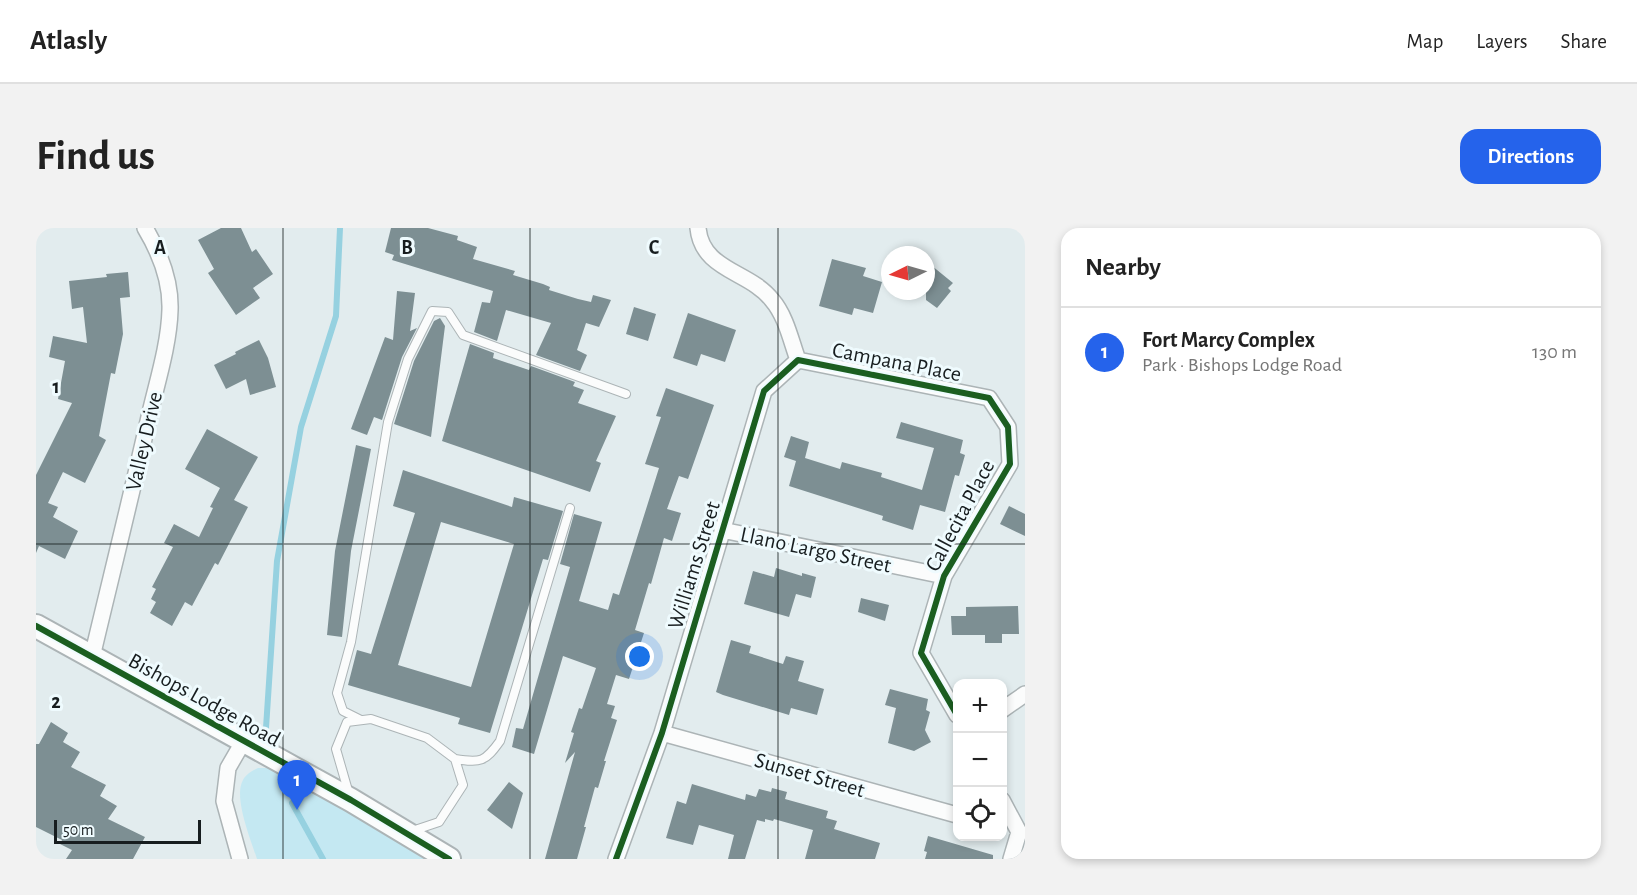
<!DOCTYPE html>
<meta charset="utf-8">
<style>
body{margin:0;font-family:"Alegreya Sans",sans-serif;background:#f2f2f2;color:#222}
.controls{position:absolute;right:18px;bottom:18px;display:grid;overflow:hidden;border-radius:12px;box-shadow:0 3px 9px #0003}
.controls button{width:54px;height:54px;display:grid;place-items:center;padding:0;border:0;border-bottom:2px solid #e0e0e0;background:#fff;color:#222;font:30px sans-serif}
.compass{position:absolute;left:845px;top:18px;width:54px;height:54px;border-radius:50%;background:#fff;box-shadow:0 3px 9px #0003;rotate:265deg}
.scale{position:absolute;left:18px;bottom:15px;width:147px;box-sizing:border-box;padding-left:6px;border:3px solid #171d1f;border-top:0;font-size:16px;line-height:21px;white-space:nowrap;color:#171d1f;-webkit-text-stroke:4px #effbfe;paint-order:stroke}
.you{position:absolute;left:604px;top:429px;width:21px;height:21px;margin:-15px;border:4px solid #fff;border-radius:50%;background:#1a73e8;box-shadow:0 0 0 9px #1a73e833}
.badge{display:grid;place-items:center;width:39px;height:39px;border-radius:50%;background:#2563eb;color:#fff;font-size:20px;font-weight:700}
.pin{position:absolute;translate:-50% -50px;filter:drop-shadow(0 2px 3px #0008)}
.pin::after{content:'';position:absolute;top:32px;width:21px;height:18px;background:inherit;clip-path:polygon(0 0,100% 0,50% 100%)}
.list{margin:0;padding:0;list-style:none}
h2{display:flex;justify-content:space-between;align-items:center;height:78px;margin:0;padding:0 24px;font-size:26px}
h2 small{font-size:20px;font-weight:400;color:#767676}
.list li{display:grid;grid-template-columns:39px 1fr auto;gap:18px;align-items:center;box-sizing:border-box;height:90px;padding:0 24px;border-top:2px solid #e0e0e0}
.list b{display:block;font-size:22px;white-space:nowrap}
.list p{margin:0;font-size:20px;white-space:nowrap;color:#767676}
.list em{font-size:20px;font-style:normal;color:#767676}
.icon{flex:none;width:33px;height:33px;fill:none;stroke:currentColor;stroke-width:2;stroke-linecap:round;stroke-linejoin:round}
.map{position:relative;flex:none;width:989px;height:631px;overflow:hidden;border-radius:18px}
header{display:flex;align-items:center;gap:36px;box-sizing:border-box;height:84px;padding:0 30px;background:#fff;border-bottom:2px solid #e0e0e0}
header strong{font-size:28px}
nav{display:flex;gap:33px;margin-inline-start:auto;font-size:21px}
.intro{display:flex;align-items:center;justify-content:space-between;box-sizing:border-box;height:144px;padding:0 36px}
h1{margin:0;font-size:42px}
.button{padding:15px 27px;border-radius:18px;background:#2563eb;color:#fff;font-size:21px;font-weight:700}
main{display:flex;gap:36px;padding:0 36px}
aside{flex:1;background:#fff;border-radius:18px;box-shadow:0 3px 9px #0003}
.map>svg:first-child{display:block}
</style>
<header>
<strong>Atlasly</strong>
<nav><a>Map</a><a>Layers</a><a>Share</a></nav>
</header>
<div class="intro"><h1>Find us</h1><a class="button">Directions</a></div>
<main>
<div class="map">
<svg width="989" height="631" viewBox="0 0 989 631">
<rect width="100%" height="100%" fill="#e2ecee"/>
<path fill="#c4e8f2" d="M222 540H235L403 631H221C215 612 197 569 207 552 210 546 216 543 222 540Z"/>
<g fill="none" stroke-linecap="round" stroke-linejoin="round">
<path stroke="#96d1e0" stroke-width="6" d="M230 500 241 333 265 199 300 88 304 0
M256 575 287 631"/>
</g>
<path fill="#7d8f93" fill-rule="evenodd" d="M185 0H205L216 24 220 21 237 46 217 60 224 70 200 87 172 45 178 41 162 12Z
M355 0H392L422 8 421 12 441 19 437 31 479 43 477 47 507 56 514 59 513 62 542 71 555 74 557 67 575 72 563 99 550 95 541 122 551 127 544 143 500 127 515 95 470 82 461 113 438 104 446 74 454 75 457 63 356 32 358 27 349 24Z
M796 31 830 40 827 48 846 54 837 85 818 80 816 87 783 78Z
M890 33 917 55 912 60 915 63 901 80 890 72Z
M92 44 94 69 84 70 87 106 79 146 75 145 63 208 70 212 49 255 27 244 12 275 22 279 17 289 42 303 29 331 3 318 0 325V247L36 175 22 171 29 133 13 129 17 108 51 115 47 79 36 81 33 53 71 49 70 46Z
M361 63 379 65 374 103 381 100 366 129 346 192 338 189 331 207 315 201 349 109 357 112Z
M598 79 620 86 612 113 590 106Z
M652 85 700 102 689 134 665 126 661 138 637 130Z
M404 90 409 98 395 209 358 196 378 133 398 93Z
M223 112 232 130 240 159 214 167 210 151 190 161 178 137 200 126 199 124Z
M434 116 458 125 457 130 493 142 495 138 539 154 537 158 548 162 542 175 580 188 560 233 565 235 554 264 406 213Z
M630 160 678 177 652 251 643 248 631 281 645 285 636 313 628 310 615 356 613 355 599 402 608 405 593 451 580 447 571 476 579 478 575 490 581 492 568 533H570L562 560 559 559 548 599H550L541 631H509L539 524 529 535 538 505 535 504 543 480 546 481 560 440 527 428 498 526 476 519 480 500 487 501 534 339 524 336 538 286 566 294 543 373 572 382 577 365 583 367 623 240 609 236 625 189 620 188Z
M865 194 927 212 924 225 929 227 923 248 919 247 909 284 884 277 877 302 846 292 847 288 753 258 760 233 748 229 755 208 773 214 769 230 804 241 806 234 846 245 845 249 886 262 898 220 860 210Z
M171 201 222 229 198 272 212 279 182 337 179 335 156 378 149 374 136 398 114 385 120 374 115 371 120 361 116 359 137 319 128 315 138 296 163 309 177 280 174 279 184 260 149 241Z
M320 217 335 221 315 323 306 409 291 407 299 323Z
M367 242 476 279 478 269 527 283 512 332 507 331 454 505 422 496 424 490 312 457 321 422 335 426 379 285 357 278ZM405 294 478 316 435 459 362 437Z
M973 278 989 286V308L964 296Z
M740 340 766 348V345L780 349 775 370 760 366 753 389 708 376 717 343 738 349Z
M825 370 853 377 849 393 822 384Z
M982 378 983 406H966V415H949V407H916L915 388H930V379Z
M695 412 715 418 713 425 747 436 750 428 768 433 762 453 788 461 781 487 755 480 753 487 687 467 680 464Z
M854 461 892 471 890 482 894 484 889 502 895 514 878 523 852 515 860 480 849 477Z
M15 494 32 505 27 514 44 524 35 539 70 557 64 568 81 578 72 591 109 609 97 631H30L36 622 24 616 26 612 0 599V516H3Z
M473 554 487 565 476 601 451 582Z
M656 556 709 572 710 566 720 569 723 561 735 564 736 560 751 564 749 571 792 583 790 590 801 593 798 601 844 615 839 631H769L777 602 738 591 737 593 729 591V594L721 592 709 631H692L698 607 663 597 657 617 630 610 641 573 650 576Z
M892 608 957 627V631H889L891 624 888 623Z"/>
<g fill="none" stroke-linecap="round" stroke-linejoin="round">
<defs>
<path id="lane" d="M325 492 307 483 301 465 315 414 352 194 372 131 396 83 412 84 427 107 590 166
M419 531C445 535 449 534 464 513L534 280
M313 566 300 521 311 494 335 491 391 510 419 531 427 557 403 594 376 603"/>
<path id="street" d="M662 0C666 43 714 43 736 72 750 88 755 113 762 132
M762 132 953 170 972 199 974 236 908 348 885 425 921 487
M686 302 908 348
M56 429C75 349 95 269 113 189 121 154 133 117 134 82 135 52 124 25 109 0
M966 482 989 466
M626 505 921 587
M966 572 983 604 975 631
M204 631 188 573 192 540 207 514
M580 631 626 505 728 163 762 132"/>
<path id="secondary" d="M0 398 315 572 413 631"/>
</defs>
<use href="#lane" stroke="#acb4b6" stroke-width="10"/>
<use href="#street" stroke="#acb4b6" stroke-width="18"/>
<use href="#secondary" stroke="#acb4b6" stroke-width="26"/>
<use href="#lane" stroke="#fbfcfc" stroke-width="8"/>
<use href="#street" stroke="#fbfcfc" stroke-width="15"/>
<use href="#secondary" stroke="#fbfcfc" stroke-width="22"/>
<defs>
<path id="cycleway" d="M0 398 315 572 413 631
M580 631 626 505 728 163 762 132 953 170 972 199 974 236 908 348 885 425 921 487"/>
</defs>
<use href="#cycleway" stroke="#effbfe" stroke-width="10"/>
<use href="#cycleway" stroke="#1b5e20" stroke-width="6"/>
</g>
<path fill="none" stroke="#171d1f" stroke-width="1.5" stroke-opacity="0.55" d="M247 0V631M494 0V631M742 0V631M0 316H989"/>
<g text-anchor="middle" stroke-width="6" stroke-linejoin="round" paint-order="stroke">
<g font-size="22" fill="#171d1f" stroke="#effbfe">
<text transform="translate(861 133) rotate(11)" y="8">Campana Place</text>
<text transform="translate(107 213) rotate(-77)" y="8">Valley Drive</text>
<text transform="translate(923 287) rotate(-62)" y="8">Callecita Place</text>
<text transform="translate(780 321) rotate(12)" y="8">Llano Largo Street</text>
<text transform="translate(657 337) rotate(-73)" y="8">Williams Street</text>
<text transform="translate(169 471) rotate(29)" y="8">Bishops Lodge Road</text>
<text transform="translate(774 546) rotate(16)" y="8">Sunset Street</text>
</g>
</g>
<g font-size="20" text-anchor="middle" font-weight="bold" fill="#171d1f" stroke="#effbfe" stroke-width="6" stroke-linejoin="round" paint-order="stroke">
<text x="124" y="26">A</text>
<text x="371" y="26">B</text>
<text x="618" y="26">C</text>
<text x="20" y="165">1</text>
<text x="20" y="480">2</text>
</g>
</svg>
<div class="controls">
<button>+</button>
<button>−</button>
<button><svg class="icon" aria-label="locate" viewBox="0 0 24 24"><circle cx="12" cy="12" r="6"/><path d="M12 2v4M12 18v4M2 12h4M18 12h4"/></svg></button>
</div>
<svg class="compass" viewBox="-18 -18 36 36"><path d="M0-13l5 13h-10z" fill="#e53935"/><path d="M0 13l5-13h-10z" fill="#767676"/></svg>
<div class="scale">50 m</div>
<div class="you"></div>
<div class="pin badge" style="left:261px;top:582px">1</div>
</div>
<aside>
<h2>Nearby<small></small></h2>
<ul class="list">
<li><span class="badge">1</span><div><b>Fort Marcy Complex</b><p>Park · Bishops Lodge Road</p></div><em>130 m</em></li>
</ul>
</aside>
</main>
